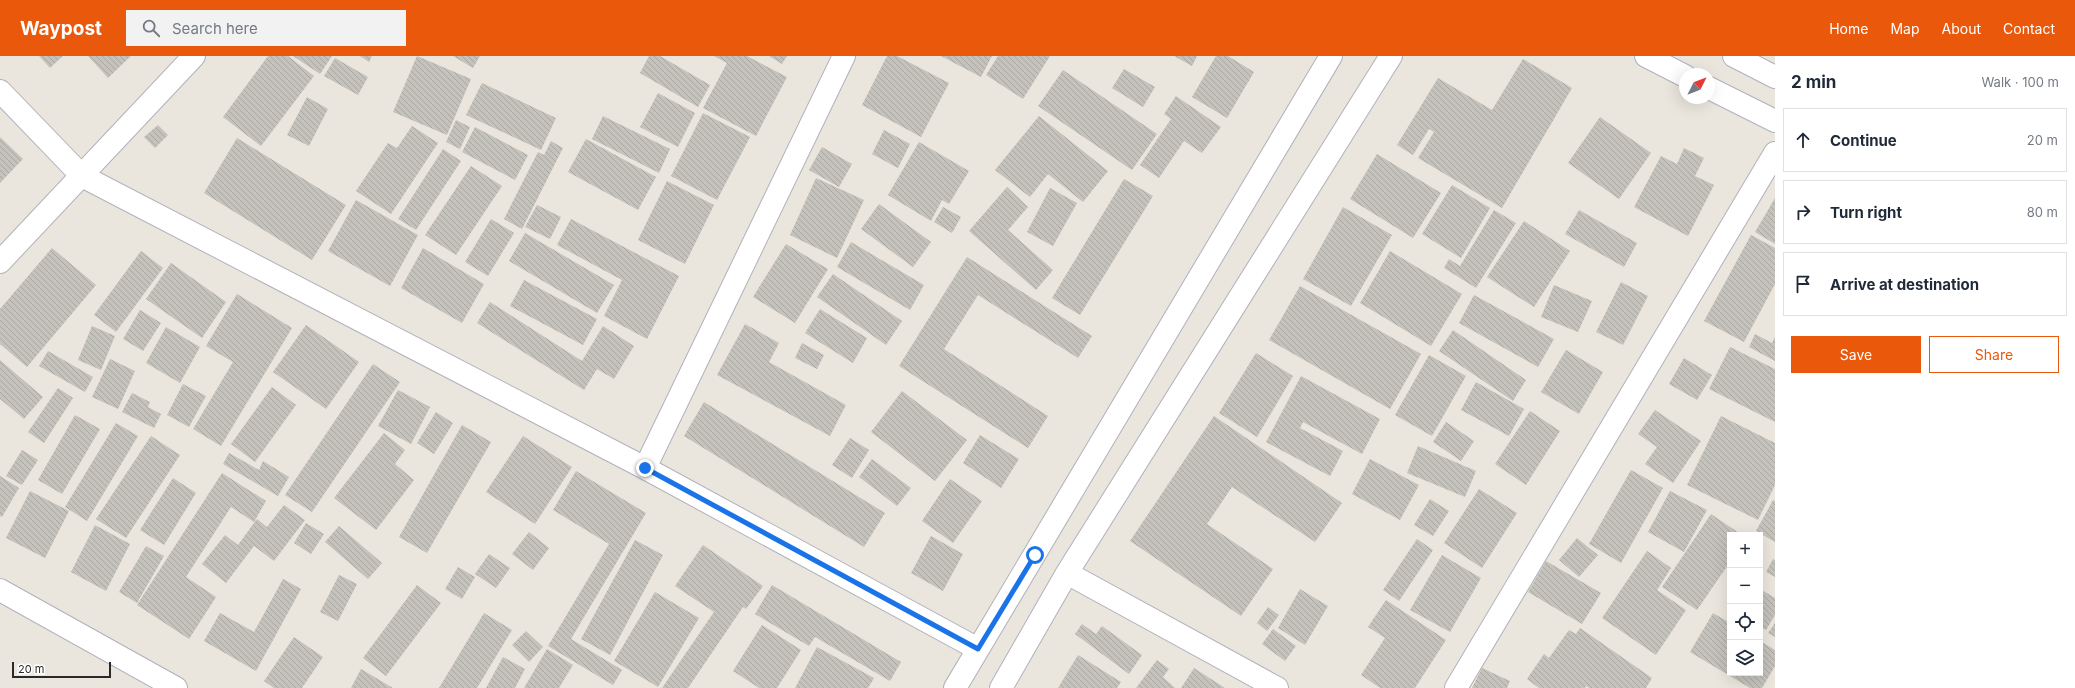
<!DOCTYPE html>
<meta charset="utf-8">
<style>
body{margin:0;font-family:Inter,sans-serif;background:#f2f2f3;color:#1f2937}
.controls{position:absolute;right:12px;bottom:12px;display:grid;overflow:hidden;border-radius:0px;box-shadow:0 4px 16px #0002}
.controls button{width:36px;height:36px;display:grid;place-items:center;padding:0;border:0;border-bottom:1px solid #e0e1e3;background:#fff;color:#1f2937;font:20px sans-serif}
.compass{position:absolute;left:1679px;top:12px;width:36px;height:36px;border-radius:50%;background:#fff;box-shadow:0 4px 16px #0002;rotate:48deg}
.scale{position:absolute;left:12px;bottom:10px;width:99px;box-sizing:border-box;padding-left:4px;border:2px solid #292929;border-top:0;font-size:11px;line-height:14px;white-space:nowrap;color:#292929;-webkit-text-stroke:3px #fff;paint-order:stroke}
.stop{position:absolute;width:12px;height:12px;margin:-9px;border:3px solid #1a73e8;border-radius:50%;background:#fff}
.stop.end{background:#1a73e8;border-color:#fff;box-shadow:0 1px 4px #0008}
.list{margin:0;padding:0;list-style:none}
h2{display:flex;justify-content:space-between;align-items:center;height:52px;margin:0;padding:0 16px;font-size:17px}
h2 small{font-size:13px;font-weight:400;color:#747a83}
.list li{display:grid;grid-template-columns:26px 1fr auto;gap:12px;align-items:center;box-sizing:border-box;height:64px;margin:0 8px 8px;padding:0 8px;border:1px solid #e0e1e3;border-radius:0px}
.list b{display:block;font-size:15px;white-space:nowrap}
.list em{font-size:13px;font-style:normal;color:#747a83}
.actions{display:flex;gap:8px;padding:12px 16px}
.actions a{flex:1;padding:9px 0;border:1px solid #ea580c;border-radius:0px;text-align:center;font-size:14px;color:#ea580c}
.actions .main{background:#ea580c;color:#fff}
.icon{flex:none;width:22px;height:22px;fill:none;stroke:currentColor;stroke-width:2;stroke-linecap:round;stroke-linejoin:round}
.map{position:relative;flex:none;width:1775px;height:632px;overflow:hidden}
header{display:flex;align-items:center;gap:24px;box-sizing:border-box;height:56px;padding:0 20px;background:#ea580c;color:#fff}
header strong{font-size:19px}
nav{display:flex;gap:22px;margin-inline-start:auto;font-size:14px}
.search{width:280px;height:36px;background:#f2f2f3;display:flex;align-items:center;gap:10px;box-sizing:border-box;padding:0 14px;border-radius:0px;color:#747a83;font-size:15px}
main{display:flex}
aside{flex:1;background:#fff}
.map>svg:first-child{display:block}
</style>
<header>
<strong>Waypost</strong>
<div class="search"><svg class="icon" aria-label="search" viewBox="0 0 24 24"><circle cx="10" cy="10" r="6"/><path d="M15 15l6 6"/></svg>Search here</div>
<nav><a>Home</a><a>Map</a><a>About</a><a>Contact</a></nav>
</header>
<main>
<div class="map">
<svg width="1775" height="632" viewBox="0 0 1775 632">
<defs>
<pattern id="building-back-hatch" width="6" height="6" patternUnits="userSpaceOnUse"><rect width="6" height="6" fill="#c5c2bc"/><path d="M-1 5l2 2M0 0l6 6M5-1l2 2" fill="none" stroke="#a9a7a2"/></pattern>
</defs>
<rect width="100%" height="100%" fill="#eae5dd"/>
<path fill="url(#building-back-hatch)" d="M39 0H63L50 12Z
M88 0H131L108 22Z
M268 0H288L314 20 261 90 223 61Z
M293 0H332L320 18Z
M360 0H372L369 6Z
M417 0 471 23 447 79 393 56Z
M453 0H480L473 12Z
M649 0H660L710 29 698 51 640 17Z
M714 0H747L787 21 756 80 703 52 727 7Z
M769 0H787L782 8Z
M887 0H897L949 27 921 81 862 49Z
M941 0H992L981 21Z
M998 0H1050L1023 43 986 19Z
M1174 0H1197L1192 10Z
M1216 0H1228L1254 16 1227 62 1192 41Z
M335 2 368 21 358 39 324 20Z
M1523 3 1572 32 1502 152 1418 102 1434 76 1429 73 1413 99 1397 89 1438 22 1492 54Z
M1124 13 1155 31 1143 51 1112 32Z
M1063 14 1157 78 1132 114 1038 50Z
M482 27 556 62 541 94 466 59Z
M658 37 695 57 678 91 640 71Z
M1176 40 1221 71 1202 97 1184 85 1159 122 1140 109 1171 63 1164 58Z
M307 41 328 53 309 90 287 79Z
M703 57 750 81 717 144 671 120Z
M603 60 670 93 659 117 592 83Z
M1039 60 1108 115 1083 146 1048 118 1030 141 995 114Z
M1600 61 1651 97 1619 143 1568 107Z
M456 64 470 71 460 93 446 86Z
M158 69 168 79 155 92 144 81Z
M412 70 438 87 391 158 356 135 388 87 397 92Z
M475 71 528 99 515 124 462 96Z
M884 74 910 88 898 112 872 98Z
M0 81 23 103 0 127Z
M237 82 346 149 312 204 204 137Z
M586 83 656 121 638 154 568 116Z
M551 85 563 92 522 173 504 163 538 96 544 99Z
M919 86 969 115 949 148 942 144 931 165 888 139Z
M822 91 852 108 839 131 809 114Z
M1684 92 1704 102 1695 120 1714 129 1688 180 1634 151 1661 100 1677 108Z
M443 93 461 105 416 174 398 163Z
M1377 98 1441 137 1413 182 1350 143Z
M471 110 502 130 456 199 425 179Z
M816 122 864 144 837 202 790 179Z
M1124 123 1153 140 1080 259 1052 242Z
M667 125 714 149 685 208 638 184Z
M1452 129 1490 152 1461 202 1422 178Z
M1007 131 1028 151 1008 174 1053 214 1036 234 969 175Z
M1050 132 1077 147 1053 190 1027 176Z
M1775 142V188L1755 176Z
M356 144 418 179 390 230 328 195Z
M879 148 931 186 913 211 861 173Z
M537 149 561 161 550 183 525 171Z
M943 151 961 161 952 177 934 166Z
M1343 151 1392 179 1351 250 1303 223Z
M1494 154 1516 167 1476 232 1444 212 1449 203 1460 210Z
M1579 154 1637 187 1624 211 1565 178Z
M491 163 514 177 488 220 465 206Z
M571 163 679 220 647 283 604 260 622 224 557 189Z
M1524 165 1570 195 1534 251 1487 221Z
M525 177 614 229 597 257 509 205Z
M1751 179 1775 192V228L1744 286 1704 265Z
M851 186 924 229 910 254 837 211Z
M786 188 828 213 795 267 753 241Z
M52 192 96 229 27 311 0 288V253Z
M423 192 484 228 462 267 401 232Z
M141 195 163 212 116 276 94 259Z
M1390 195 1462 238 1431 290 1360 247Z
M967 201 1092 280 1078 302 978 239 944 293 1048 360 1028 392 899 310Z
M171 207 226 246 202 282 146 243Z
M833 218 902 265 886 289 817 241Z
M524 224 597 263 583 289 510 250Z
M1621 226 1648 240 1623 289 1596 276Z
M1554 229 1592 245 1578 276 1541 261Z
M1300 230 1421 298 1390 353 1269 284Z
M237 238 292 272 221 390 193 373 233 306 206 290Z
M1474 239 1554 283 1538 311 1459 267Z
M490 246 582 305 603 270 634 290 614 323 597 313 584 334 477 267Z
M820 253 867 282 853 307 805 277Z
M140 254 161 267 143 295 123 283Z
M745 268 779 287 769 306 846 349 830 380 717 319Z
M306 269 359 306 326 353 273 316Z
M92 270 115 280 101 314 78 304Z
M166 271 200 291 180 327 146 307Z
M1453 274 1526 324 1513 345 1439 295Z
M1755 278 1772 287 1775 281V305L1749 291Z
M802 287 824 299 817 313 795 302Z
M1730 291 1775 313V366L1709 333Z
M1566 294 1603 316 1579 358 1541 336Z
M48 295 93 321 85 336 39 310Z
M1256 297 1293 320 1257 381 1219 357Z
M1429 299 1466 320 1432 380 1395 359Z
M1684 302 1712 319 1697 344 1669 328Z
M110 303 135 315 118 353 92 341Z
M0 304 43 341 24 363 0 343Z
M373 308 400 326 312 456 285 439Z
M1301 320 1380 363 1362 398 1303 366 1300 372 1343 395 1330 420 1266 386Z
M1476 326 1524 353 1509 380 1461 354Z
M183 328 206 340 189 371 167 359Z
M272 331 296 349 255 406 231 388Z
M58 332 73 342 44 387 28 376Z
M398 334 430 351 411 388 378 370Z
M902 335 967 384 935 425 871 376Z
M132 337 150 346 148 351 161 358 154 372 122 356Z
M704 346 885 457 864 491 684 380Z
M1655 354 1701 385 1673 427 1645 408 1657 391 1638 378Z
M1530 355 1560 375 1526 429 1495 408Z
M436 356 453 367 434 398 417 387Z
M75 359 100 373 62 438 38 424Z
M1214 360 1342 447 1315 486 1232 431 1207 468 1273 513 1241 560 1130 485Z
M1721 360 1775 387V429L1758 464 1687 429Z
M1446 366 1474 385 1461 405 1433 386Z
M116 367 138 380 87 465 65 451Z
M462 369 491 386 427 497 399 481Z
M384 377 405 394 395 408 414 424 376 474 334 442Z
M980 379 1019 403 1001 432 963 407Z
M151 380 180 399 126 482 96 463Z
M523 380 572 411 535 468 486 436Z
M850 382 869 394 852 422 832 409Z
M1418 390 1476 415 1465 441 1407 417Z
M22 394 38 404 22 429 6 420Z
M229 397 259 414 263 405 289 421 278 440 223 408Z
M872 403 911 432 897 450 859 421Z
M1370 403 1419 429 1400 464 1352 438Z
M1631 414 1663 432 1621 507 1589 488Z
M576 415 646 457 571 583 622 614 613 629 548 590 609 488 553 454Z
M222 417 266 445 254 466 231 451 186 521 216 541 189 583 137 549Z
M0 420 19 432 2 461 0 460Z
M173 422 196 437 164 489 140 474Z
M950 423 982 445 953 487 922 465Z
M1479 433 1517 457 1482 512 1444 487Z
M30 435 69 455 45 502 6 482Z
M1670 435 1707 454 1684 496 1648 476Z
M1430 443 1449 455 1433 480 1414 469Z
M1773 444 1775 445V486L1756 475Z
M284 449 305 464 274 505 254 490 226 527 202 508 225 479 238 489 257 463 267 471Z
M1711 458 1742 479H1730V506L1697 554 1662 531Z
M306 467 324 478 311 498 294 487Z
M95 469 130 488 106 535 71 516Z
M339 470 382 507 368 523 325 486Z
M529 476 549 492 533 514 512 498Z
M931 480 963 498 943 535 911 517Z
M1577 482 1598 499 1579 521 1559 504Z
M1417 483 1433 494 1399 545 1383 534Z
M635 484 663 499 610 599 581 583Z
M703 489 763 530 746 553 743 551 688 632H662L714 556 675 530Z
M146 490 164 500 137 547 119 536Z
M1647 495 1671 512 1657 534 1686 554 1656 599 1602 562Z
M489 498 510 512 496 532 475 518Z
M1442 499 1481 522 1450 576 1410 554Z
M1773 503 1775 504V521L1766 516Z
M1546 505 1601 537 1582 568 1528 536Z
M458 511 475 521 462 543 445 533Z
M339 519 357 528 338 565 320 556Z
M283 523 301 533 256 615 204 585 220 557 254 576Z
M417 529 441 547 386 620 363 602Z
M772 529 901 606 890 625 815 581 809 590 755 558Z
M1300 533 1328 550 1305 589 1278 572Z
M1760 533 1775 542V559L1766 574 1760 571Z
M655 536 699 562 658 631 614 605Z
M1386 544 1446 584 1415 632H1380L1361 619 1385 582 1368 571Z
M1268 551 1279 559 1267 575 1257 567Z
M484 557 512 574 477 632H439Z
M1713 557 1730 567V617H1760V585L1775 594V610L1762 632H1750L1690 596Z
M1775 567V581L1768 577Z
M1082 568 1096 578 1102 570 1142 599 1129 618 1075 578Z
M762 569 801 594 777 632H759L733 615Z
M1580 572 1652 622 1646 632H1589L1586 630 1585 632H1539L1527 623 1544 598 1549 602 1569 574 1576 578Z
M1273 573 1296 590 1285 605 1262 588Z
M526 575 543 591 529 606 512 589Z
M294 581 323 601 302 632H274L264 625Z
M817 591 874 622 868 632H795Z
M547 593 573 609 559 632H524Z
M1078 599 1121 626 1117 632H1058Z
M503 601 525 613 515 632H486Z
M1157 604 1169 613 1163 621 1175 632H1136Z
M1194 612 1225 632H1181Z
M1482 612 1510 625 1507 632H1472Z
M361 613 393 632H351Z"/>
<g fill="none" stroke-linecap="round" stroke-linejoin="round">
<defs>
<path id="street" d="M0 35 82 120 645 412 978 593
M645 412 844 0
M1067 517 1277 632
M0 534 176 632
M955 632 1331 0
M1001 632 1067 517 1391 0
M1456 632 1775 97"/>
<path id="secondary" d="M1646 0 1685 20
M1734 0 1775 21
M1709 32 1775 65
M0 206 194 0"/>
</defs>
<use href="#street" stroke="#b0b1bb" stroke-width="24"/>
<use href="#secondary" stroke="#b0b1bb" stroke-width="24"/>
<use href="#street" stroke="#fff" stroke-width="22"/>
<use href="#secondary" stroke="#fff" stroke-width="22"/>
</g>
<g fill="none" stroke-linecap="round" stroke-linejoin="round">
<path stroke="#1a73e8" stroke-width="5" d="M645 412 978 593 1035 499"/>
</g>
</svg>
<div class="controls">
<button>+</button>
<button>−</button>
<button><svg class="icon" aria-label="locate" viewBox="0 0 24 24"><circle cx="12" cy="12" r="6"/><path d="M12 2v4M12 18v4M2 12h4M18 12h4"/></svg></button>
<button><svg class="icon" aria-label="layers" viewBox="0 0 24 24"><path d="M12 4l9 5-9 5-9-5zM3 14l9 5 9-5"/></svg></button>
</div>
<svg class="compass" viewBox="-18 -18 36 36"><path d="M0-13l5 13h-10z" fill="#e53935"/><path d="M0 13l5-13h-10z" fill="#747a83"/></svg>
<div class="scale">20 m</div>
<div class="stop" style="left:1035px;top:499px"></div>
<div class="stop end" style="left:645px;top:412px"></div>
</div>
<aside>
<h2>2 min<small>Walk · 100 m</small></h2>
<ul class="list">
<li><svg class="icon" aria-label="ahead" viewBox="0 0 24 24"><path d="M12 20V5M6 11l6-6 6 6"/></svg><div><b>Continue</b></div><em>20 m</em></li>
<li><svg class="icon" aria-label="right" viewBox="0 0 24 24"><path d="M7 20v-9h11M14 6l5 5-5 5"/></svg><div><b>Turn right</b></div><em>80 m</em></li>
<li><svg class="icon" aria-label="arrive" viewBox="0 0 24 24"><path d="M6 21V4h12l-3 4 3 4H6"/></svg><div><b>Arrive at destination</b></div></li>
</ul>
<div class="actions"><a class="main">Save</a><a>Share</a></div>
</aside>
</main>
